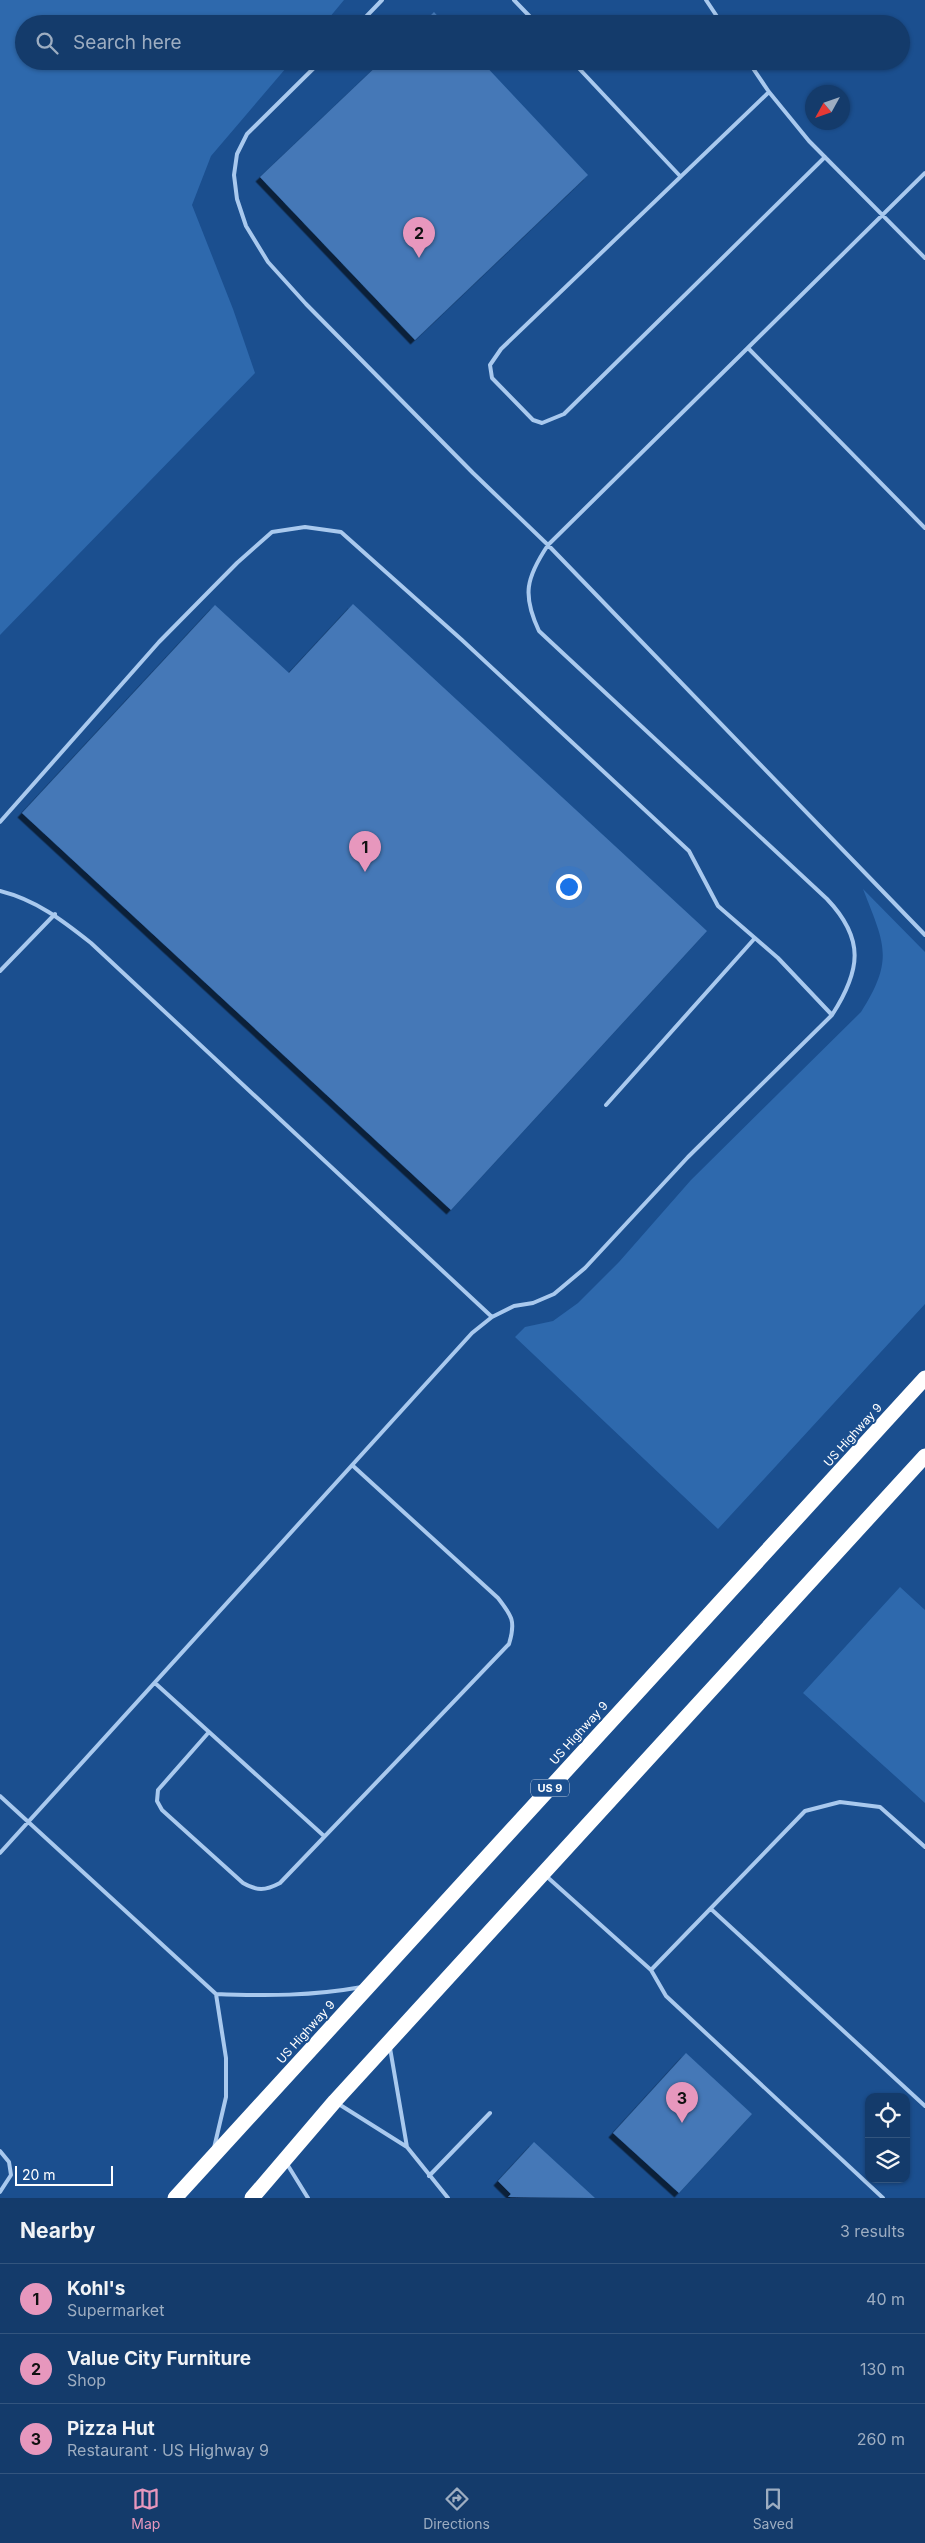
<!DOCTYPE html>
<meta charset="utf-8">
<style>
body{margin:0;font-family:Inter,sans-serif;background:#1d4271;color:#f1f3f6}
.controls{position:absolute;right:15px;bottom:15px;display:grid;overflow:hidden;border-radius:10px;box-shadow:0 1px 4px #0004}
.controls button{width:45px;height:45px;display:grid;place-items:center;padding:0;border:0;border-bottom:1px solid #33557e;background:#143b6b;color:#f1f3f6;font:25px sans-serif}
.compass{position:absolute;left:805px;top:85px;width:45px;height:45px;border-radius:50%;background:#143b6b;box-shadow:0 1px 4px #0004;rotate:230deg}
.scale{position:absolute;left:15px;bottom:12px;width:98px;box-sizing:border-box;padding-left:5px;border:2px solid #fff;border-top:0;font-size:14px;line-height:18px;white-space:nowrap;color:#fff;-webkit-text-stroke:4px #1b4f8f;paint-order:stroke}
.you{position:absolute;left:568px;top:886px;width:18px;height:18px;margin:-12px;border:4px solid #fff;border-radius:50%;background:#1a73e8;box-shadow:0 0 0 8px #1a73e833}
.badge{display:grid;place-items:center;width:32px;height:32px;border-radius:50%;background:#e797bd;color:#111;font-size:16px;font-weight:700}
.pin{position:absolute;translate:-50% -41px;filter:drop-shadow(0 1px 2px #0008)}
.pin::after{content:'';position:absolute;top:26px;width:18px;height:15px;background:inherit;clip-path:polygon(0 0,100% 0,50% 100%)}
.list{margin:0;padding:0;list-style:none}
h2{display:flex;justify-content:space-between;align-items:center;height:65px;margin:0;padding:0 20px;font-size:21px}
h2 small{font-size:16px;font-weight:400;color:#9dadc1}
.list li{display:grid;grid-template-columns:32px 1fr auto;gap:15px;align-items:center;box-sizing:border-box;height:70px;padding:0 20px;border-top:1px solid #33557e}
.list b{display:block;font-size:19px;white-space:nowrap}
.list p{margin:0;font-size:16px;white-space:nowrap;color:#9dadc1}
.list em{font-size:16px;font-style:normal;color:#9dadc1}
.icon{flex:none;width:28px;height:28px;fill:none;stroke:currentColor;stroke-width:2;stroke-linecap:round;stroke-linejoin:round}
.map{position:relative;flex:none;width:925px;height:2198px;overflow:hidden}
.search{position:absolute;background:#143b6b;box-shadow:0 1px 4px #0004;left:15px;right:15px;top:15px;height:55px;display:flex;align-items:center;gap:12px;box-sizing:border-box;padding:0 18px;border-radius:28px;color:#9dadc1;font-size:19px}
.sheet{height:275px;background:#143b6b}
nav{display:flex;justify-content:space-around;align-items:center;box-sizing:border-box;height:70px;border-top:1px solid #33557e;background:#143b6b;font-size:14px;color:#9dadc1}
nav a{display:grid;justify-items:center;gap:2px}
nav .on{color:#e797bd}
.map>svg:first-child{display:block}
</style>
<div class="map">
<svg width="925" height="2198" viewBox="0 0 925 2198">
<defs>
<filter id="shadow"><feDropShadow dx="-4.5" dy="4.5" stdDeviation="0" flood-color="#0009"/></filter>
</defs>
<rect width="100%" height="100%" fill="#1b4f8f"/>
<path fill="#2e69ad" d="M0 0H344L324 24H24V61H292L211 156 192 205 233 309 255 373 0 635Z
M863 889 925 952V1304L718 1529 515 1337 525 1327 553 1321 578 1303 619 1262 691 1180 861 1012C895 959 884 943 863 889Z
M900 1587 925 1610V1803L803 1693Z"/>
<path fill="#4478b7" filter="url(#shadow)" d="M434 12 445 24H422Z
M382 61H481L588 175 415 340 260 177Z
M353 604 707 931 451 1210 22 813 215 605 289 673Z
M686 2053 752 2114 679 2193 613 2133Z
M534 2142 595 2198 508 2197 511 2194 498 2181Z"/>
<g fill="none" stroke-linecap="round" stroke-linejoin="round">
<path stroke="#a9c9ee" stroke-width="4" d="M514 0 537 24
M706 0 722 24
M359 24 382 0
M321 61 247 134 237 154 234 175 237 199 246 226 268 262 306 304 473 473 548 545 925 935
M572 61 680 176
M748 61 769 92 809 141 925 258
M769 92 501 349 490 365 492 378 533 420 542 423 564 414 825 157
M748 348 925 528
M0 822 159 642 237 563 272 532 305 527 341 532 462 640 689 851 718 906 778 958 832 1015
M0 891C36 900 62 920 91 943L492 1317
M0 971 55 914
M606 1105 755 938
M155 1683 324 1836
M209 1732 158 1790 157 1801 162 1810 243 1883C257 1891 265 1891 280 1883L509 1644C516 1621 512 1616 498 1598L352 1465
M0 1796 216 1994 226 2058V2097L214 2148
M0 1853 472 1333 492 1317 514 1306 533 1303 554 1294 585 1268 688 1157 832 1015C861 970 865 939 827 899L539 631C522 595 526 578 548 545L925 173
M545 1875 651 1970 805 1811 840 1802 880 1807 925 1847
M711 1909 925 2106
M651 1970 666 1996 883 2198
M216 1994C267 1996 312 1996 362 1987
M337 2103 407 2147 390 2048
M407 2147 448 2198
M0 2151 9 2162 11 2175 0 2192
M287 2164 308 2198
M429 2176 490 2113"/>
<path stroke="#fff" stroke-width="15" d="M175 2198 925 1378
M252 2198 335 2101 925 1456"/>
</g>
<g text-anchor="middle" stroke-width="4" stroke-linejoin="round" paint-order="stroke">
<rect fill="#1b4f8f" stroke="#bbcadd" stroke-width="1" x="531" y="1779.5" width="38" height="17" rx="4"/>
<g font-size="11" font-weight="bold" fill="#fff">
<text x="550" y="1792">US 9</text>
</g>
<g font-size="12" fill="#fff" stroke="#1b4f8f">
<text transform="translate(853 1435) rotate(-48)" y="4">US Highway 9</text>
<text transform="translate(579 1733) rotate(-48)" y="4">US Highway 9</text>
<text transform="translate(306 2032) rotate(-48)" y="4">US Highway 9</text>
</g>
</g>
</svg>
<div class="controls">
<button><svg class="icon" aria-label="locate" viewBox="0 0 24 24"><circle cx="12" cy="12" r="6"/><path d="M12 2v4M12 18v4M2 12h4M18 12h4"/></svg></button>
<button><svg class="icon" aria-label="layers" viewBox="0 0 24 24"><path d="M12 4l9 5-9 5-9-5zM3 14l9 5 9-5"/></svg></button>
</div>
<svg class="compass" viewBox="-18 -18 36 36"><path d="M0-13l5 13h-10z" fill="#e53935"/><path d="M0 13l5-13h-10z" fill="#9dadc1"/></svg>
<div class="scale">20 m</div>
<div class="you"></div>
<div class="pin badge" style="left:365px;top:872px">1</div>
<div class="pin badge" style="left:419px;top:258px">2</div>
<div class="pin badge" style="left:682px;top:2123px">3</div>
<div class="search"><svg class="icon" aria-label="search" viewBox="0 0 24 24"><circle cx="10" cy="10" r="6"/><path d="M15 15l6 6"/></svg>Search here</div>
</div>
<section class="sheet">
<h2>Nearby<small>3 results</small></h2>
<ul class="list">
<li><span class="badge">1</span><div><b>Kohl's</b><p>Supermarket</p></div><em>40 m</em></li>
<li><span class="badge">2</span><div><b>Value City Furniture</b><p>Shop</p></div><em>130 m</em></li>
<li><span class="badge">3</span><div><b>Pizza Hut</b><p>Restaurant · US Highway 9</p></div><em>260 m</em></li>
</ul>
</section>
<nav>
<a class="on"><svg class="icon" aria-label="map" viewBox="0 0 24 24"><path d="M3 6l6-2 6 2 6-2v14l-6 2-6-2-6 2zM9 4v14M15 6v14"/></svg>Map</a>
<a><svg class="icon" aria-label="directions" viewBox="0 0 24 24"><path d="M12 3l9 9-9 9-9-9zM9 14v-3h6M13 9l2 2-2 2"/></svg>Directions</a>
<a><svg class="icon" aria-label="saved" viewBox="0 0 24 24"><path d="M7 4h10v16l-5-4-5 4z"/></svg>Saved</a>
</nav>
